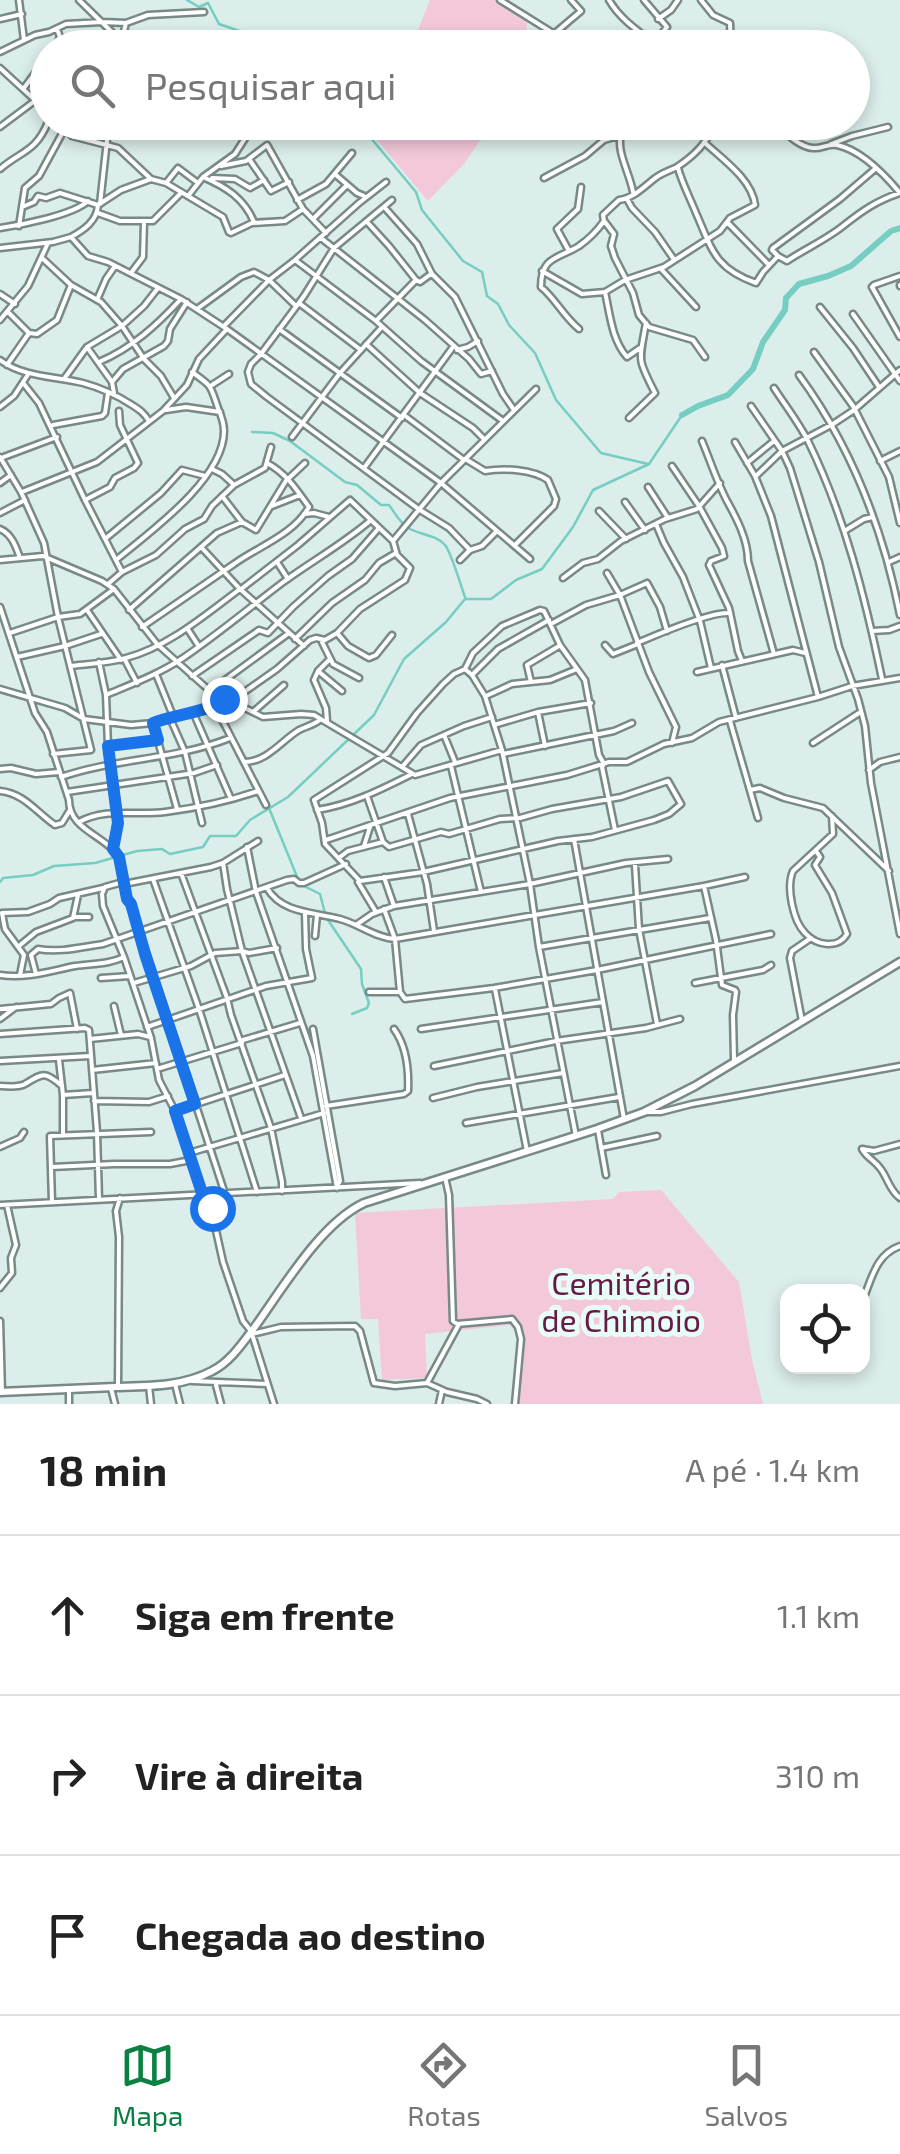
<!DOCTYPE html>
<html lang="pt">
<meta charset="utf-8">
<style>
body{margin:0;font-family:"Exo 2",sans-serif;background:#f2f2f2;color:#222}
.controls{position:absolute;right:30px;bottom:30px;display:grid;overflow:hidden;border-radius:20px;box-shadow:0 5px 15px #0003}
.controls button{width:90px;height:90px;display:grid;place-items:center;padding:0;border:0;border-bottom:2px solid #e0e0e0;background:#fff;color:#222;font:50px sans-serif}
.stop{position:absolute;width:30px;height:30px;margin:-22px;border:8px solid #1a73e8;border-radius:50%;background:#fff}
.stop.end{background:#1a73e8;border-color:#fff;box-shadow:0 2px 10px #0008}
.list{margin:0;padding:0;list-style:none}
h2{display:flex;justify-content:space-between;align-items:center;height:130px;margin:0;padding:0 40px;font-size:42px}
h2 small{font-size:32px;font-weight:400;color:#767676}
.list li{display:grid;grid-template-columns:65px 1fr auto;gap:30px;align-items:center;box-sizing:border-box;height:160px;padding:0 40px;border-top:2px solid #e0e0e0}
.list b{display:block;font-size:38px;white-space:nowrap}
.list em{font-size:32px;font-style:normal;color:#767676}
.icon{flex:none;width:55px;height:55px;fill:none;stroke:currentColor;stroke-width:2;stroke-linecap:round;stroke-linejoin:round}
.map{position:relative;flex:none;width:900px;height:1404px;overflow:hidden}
.search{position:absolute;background:#fff;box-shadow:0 5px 15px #0003;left:30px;right:30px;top:30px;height:110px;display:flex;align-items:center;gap:25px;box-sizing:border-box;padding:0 35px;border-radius:55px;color:#767676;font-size:38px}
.sheet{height:610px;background:#fff}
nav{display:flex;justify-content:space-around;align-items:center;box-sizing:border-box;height:140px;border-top:2px solid #e0e0e0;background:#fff;font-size:28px;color:#767676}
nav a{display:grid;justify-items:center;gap:5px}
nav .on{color:#0b8043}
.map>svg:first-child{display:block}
</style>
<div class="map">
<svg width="900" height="1404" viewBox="0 0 900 1404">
<rect width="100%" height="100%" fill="#dbeeeb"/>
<path fill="#f3c8db" d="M430 0H508L528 13 525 47 411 48Z
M372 123V122L492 123 464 164 428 201 371 133Z
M661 1190 739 1282 752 1360 763 1404H519V1324L425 1334 427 1378 382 1380 378 1319H361L355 1213 613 1199 619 1192Z"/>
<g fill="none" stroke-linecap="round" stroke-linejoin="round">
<path stroke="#76cdc1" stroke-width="2.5" d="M187 0 199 7 208 3 219 24 289 48
M365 122V131L416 192 422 210 463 261 482 272 487 296 498 304 509 325 535 353 556 400 601 453 648 464
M252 432 273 433 290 441 345 482 357 485 381 505H389C395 513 401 525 410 529 422 535 436 535 445 545 451 552 461 586 465 597
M269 808 300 884 320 894 326 917 361 969 362 984 369 1003 367 1008 352 1014
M0 882 3 878 33 875 54 866 95 863 137 851 162 849 170 854 203 847 210 836H236L250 820 288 797 374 715 404 659 446 622 465 599H491L516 580 542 569 573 527 593 490 649 464 682 415"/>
<path stroke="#76cdc1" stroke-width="6" d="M682 415 698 406 728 395 753 369 763 342 785 310 786 298 799 284 828 276 851 266 891 231 900 228"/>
<defs>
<path id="minor" d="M19 0 24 40
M79 0 121 41
M500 0 577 48
M609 0C621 21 642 33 660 48
M644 0 667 27 650 48
M701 0 713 15 730 23 731 48
M0 19 22 14
M658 19 671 10 678 0
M555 33 581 11 571 0
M60 37 65 40 63 48
M122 39 146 48
M731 46 739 42 749 48
M55 48 60 37 57 29
M120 48 126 23
M685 48 698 36 713 48
M0 52 35 35 49 32 66 24 102 22 126 23 148 15 204 12
M0 68 48 112
M24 88 48 56
M57 122 72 136 118 148 151 179 166 183 223 217 229 232 231 233 252 223 285 221 303 209
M150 122 159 130 166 122
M172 122 200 135 212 122
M773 122C784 131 798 147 813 148 822 149 828 143 837 145 861 150 885 175 900 193
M0 127 36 100
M621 135C616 151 630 174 633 192
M831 144 852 136 888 127
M249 159 271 191 289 182
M221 166 246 161 267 145 303 209 326 233
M678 168C682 183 690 198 696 213 712 249 714 268 756 283L763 272 778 256
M0 169C21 151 36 152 48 122
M336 175 357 193 364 196
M203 177C226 187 244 198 254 222
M212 178 235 179 250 188 264 180
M544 178 585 156 604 140 625 134 639 133 649 122
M166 183 178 168 198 183
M188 196 203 177 235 154 251 129 260 122
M627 199 632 208 655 232 673 258
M297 200 326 184 352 153
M392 200 334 248 304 296 261 354 251 364 248 372 251 384 267 397 420 510 449 528 470 550
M100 204 109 122
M98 205 121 190 151 179
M22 207 34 202 38 196 46 198 60 193 98 205
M386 209 417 244 432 274 455 297 503 394 514 410
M98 213 120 221H153L180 194
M313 219 347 185
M605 222 614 234 611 246 615 258 633 293 639 315 649 327 693 340 705 357
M727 222 769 265
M368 223 389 246 416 280
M19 226 25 188 39 176 64 130
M0 228C21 225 73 215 88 201
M71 237C84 230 97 221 98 205
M321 238 425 320 469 359 481 374 492 371
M0 248 53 242 71 237 88 256 108 262 181 299 227 329 441 483 393 541 397 555 410 568 405 580 360 609 337 633 325 640 316 638 310 640 277 669 230 702
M569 251 557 229 578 209 581 187
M778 256 787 261C805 249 827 239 843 226 862 211 876 201 900 193
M778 256 772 250 773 248 840 199 875 169
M42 258 71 285 101 302 122 326 144 359 161 376 174 398
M295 260 376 321 421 361 503 421
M662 270 696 307
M542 271 582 294 605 292 625 280 664 267 720 231 730 218 755 205C752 179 722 159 704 142
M131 273 143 257 144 222
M900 276 874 285 872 287 900 337
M900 285V286
M605 292C610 315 612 340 627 357L640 348
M0 294 15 304
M97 300 106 279 115 266
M299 303 361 350
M820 307 853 348 879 387
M197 309 241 277 254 272 269 280 296 306
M8 312 29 333
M853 314 900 381
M0 320 28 286 48 243
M376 321 416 280 420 282 431 274
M224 326 269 280 295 260 359 203 386 182
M279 329 402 418
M579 329C563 316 555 298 541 287 541 256 558 259 579 246 589 239 597 231 604 221L603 215 619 200C633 198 643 188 654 179 661 173 669 171 677 167 691 158 712 140 713 122
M366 344 420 393 473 428 483 438
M87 347 112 382 114 393
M457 350 468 347 478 341
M814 352 853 406 889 477 900 523
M0 360C25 378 55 376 83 383 101 388 117 395 132 405 140 410 144 413 149 421
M99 362C132 348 157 325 181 299
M7 365 29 333 37 334 57 320 71 285
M799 375C851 446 883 529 900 615
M64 379 87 347 122 326 144 306 158 288
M112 382 123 369 164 346 168 341 170 329 187 302
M24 384 39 403 85 500 122 572
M212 385 229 374
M774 388C785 405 799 423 808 441 845 517 865 597 882 679
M751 406 782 451 790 468 819 562 839 647 858 699 865 726 871 783 900 934
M0 407 14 396 29 373
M166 410 186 407 220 412
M404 415 464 460
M629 418 655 393C637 358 639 362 646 323
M53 425 102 416 105 413 108 393
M292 437 340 373 381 328
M702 441C710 460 717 482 727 501 737 519 748 540 748 561L774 654
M735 442 755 476 771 516 818 697
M0 457 21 492 44 543 58 617 91 750 53 754
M1 458 57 437
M467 460 485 471C504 468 532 469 548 480L556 499 554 506 515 545
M880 461 900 451
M747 463 774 441
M672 466 699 506 722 548 724 556 711 561 709 565 729 608 738 651 742 661
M364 468 453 347
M212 469 222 474 232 483
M756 476 782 451 833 424 854 410 900 370
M288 479 305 463
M0 483 11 475
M648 487 668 518
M22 492 97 462 163 411 187 385 199 359 227 329
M222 496 242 522 256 530 287 479
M85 500 110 487 115 478 134 468 138 463 120 425 119 411
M625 502 645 530
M272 506 300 495
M599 511 626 539
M0 513 25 500
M304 514 314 513 329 517
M656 524 664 543 683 577 700 621 711 668
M0 529C12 534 16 547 20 558
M846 530 864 519 873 517
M105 539 161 493 182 470 205 476
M201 547 240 589 304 646
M530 559 441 483 536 389
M0 560 43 556 102 581 114 589 157 644 210 691 263 717 301 714 314 715 415 775 502 750
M116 560C150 532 224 479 224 431 224 424 221 415 218 408 210 385 213 387 192 372
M460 560 470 550 482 546 497 531
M277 562 288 579
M889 562 900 557
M607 573 620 595 649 672 676 727 672 743
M563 578 583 563 598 559 621 541 665 519 697 509 720 483
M108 584 122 572 156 555 185 529 204 519 212 506 234 485 265 468 271 447
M240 590 298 545 350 500 393 541
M0 607 35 713 47 732 69 800C69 828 100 834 115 852 122 859 121 873 123 882L105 887 102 894 103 906 124 957 151 1038 159 1080 175 1111 203 1196 211 1208 223 1262 243 1321 251 1331 274 1404
M87 610 121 660
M129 610 217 533 242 522
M551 624 586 605 620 595 647 583 660 607 667 631
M142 627C173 606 203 585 234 564 259 546 293 535 309 507 297 490 286 473 267 463
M187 628 198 645
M872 631 889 630 900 626
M10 633 58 617 80 614 114 589
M337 633 348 646 369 658 376 655 392 635
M295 639 332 603 365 580 379 563 396 553
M322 642 333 664 359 678
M637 643C658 634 711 611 730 613
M605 645 613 654 638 644
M17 657 65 646 101 634
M125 660 137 683
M99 662 106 695 108 746 117 806 118 825 113 849
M722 665 736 718
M71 666C89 664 108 663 126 658 168 647 205 615 240 589
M465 669 472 675 485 696 502 750 530 884 539 947 576 1136
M318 671 342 691
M697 672 793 650 805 653
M156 674 173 716
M472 675 498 649 549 620
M192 676 259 630 268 633 293 607 328 576 352 559 379 528
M531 682 527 665 559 646
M0 689 65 708 84 719 131 725 153 723 215 706 224 699
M210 691 289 633
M106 695C132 684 159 674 183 658 217 635 249 608 282 583 312 561 343 544 371 520
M486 696 512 684 550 680 577 669
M215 706 266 805
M193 712 231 799
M253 712 284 685
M538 712 545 746
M170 718 185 752 202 823
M327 721 326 708 314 680 318 671 330 659
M730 721 758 818
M153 723 177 809
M494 725 538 712 591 703
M444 735 455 762
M813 743 859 713
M108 746 158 740
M503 754 614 731 632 723
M244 762C267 762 281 741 299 730 307 726 314 725 321 719
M451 766 481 892
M402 767 421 745 464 726 492 717
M0 769 11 768 36 774 59 772
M869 770 880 762 900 757
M61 777C116 758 175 760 230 738
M750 790 760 788 784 798 823 808 889 871
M0 791C24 793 37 813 55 825L62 823 70 810
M67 792 194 773 217 765
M367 796 383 842
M317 810C350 805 380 790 410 775
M408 814 427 884 434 931
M79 822C106 807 136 816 165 812 196 808 229 801 258 791
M574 839 624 1119
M326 840 450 798 567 775 609 762H627L664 744 692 738 719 722 818 697 852 686 900 678
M364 846 370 827
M247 847 256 892 313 1056 337 1188
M816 851 820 857 815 865 832 893 847 934C838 949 817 946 805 933 793 921 786 887 793 871L833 834 832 816
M340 857 348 851 383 842 389 847 441 832 449 834 500 819 520 818 552 809 621 797 668 781 681 804 669 814 654 820 592 837 558 841 423 872 360 881 325 844 322 823 314 800 388 753 417 713 443 684 454 674 465 669 473 653 502 626 540 610 544 611 560 645 585 680 599 755 604 764 602 767 615 830
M223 863 227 889 242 951 301 1118
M635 865 639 929 657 1024
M181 873 227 998 231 1015 271 1128 282 1182V1191
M384 877 394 906
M153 879 199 1009 257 1192
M123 882 225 1194
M358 882 376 912
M124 884 211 867 223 863 258 841
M704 886 716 940 722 985 735 990 736 992 733 1015 734 1059
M267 888C282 914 315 912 340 919 359 924 376 938 395 939L704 886 745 877
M384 909 395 939 400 992
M74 917H89
M356 925 372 914 394 906 530 884 626 863 668 859
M315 936 317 915
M19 946 36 932 73 918 78 895
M539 947 710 918
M36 974 31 955 38 949C59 953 82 947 103 944L287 880 294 879 299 883H304L346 864
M0 975C26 979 50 971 75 966 93 963 107 965 124 957
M20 975 24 955 5 929 2 913 28 912 50 904 59 898 103 888
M101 978 130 976
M134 983 191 966 215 953 242 951 249 953 277 948
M695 983 763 970 771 965
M495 989 527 1151
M369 992H400L405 999 494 988 597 970 771 934
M114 1006 121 1035
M0 1009 51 1004 59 998 70 993 77 1029
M0 1019 16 1007
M802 1021 790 958 792 951 811 938
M147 1027 266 986 312 978 306 949 305 913
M313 1029 340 1181 337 1186
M421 1029 603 1002
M0 1034 85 1028 89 1030 97 1132 99 1199
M90 1039 138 1034 150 1037
M243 1040 300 1023
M59 1060 63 1095V1135
M0 1061 90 1056
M434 1066 556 1041 646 1028 680 1019
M157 1069 242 1043
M92 1070 156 1063
M0 1086C8 1086 18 1088 25 1084 43 1073 45 1071 62 1086
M63 1095 93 1093
M433 1098 477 1087 563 1073
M94 1101 149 1102 168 1096
M326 1106 404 1094 408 1091C409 1069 407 1047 394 1029
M175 1111 285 1075
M648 1112H661L692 1104 900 1066
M466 1123 619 1097
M598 1130 606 1175
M0 1147 20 1138 24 1132
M601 1148 657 1136
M862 1149C867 1158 874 1160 880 1168 888 1178 889 1190 900 1198
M862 1149 874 1151 900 1144
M189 1153 324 1113
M52 1167 114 1164H170L191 1160
M445 1177 449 1195 453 1321 457 1324 512 1319 518 1327 521 1339 515 1404
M52 1202 50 1136 151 1132
M0 1205 420 1183
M0 1288 12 1273 11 1258 16 1245 7 1205
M862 1302C872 1279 875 1255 900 1246
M0 1321 2 1392
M252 1334 281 1327 355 1326 360 1331 374 1383 395 1386 427 1383 447 1392 477 1399 487 1404
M192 1381 267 1384
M427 1383 458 1326
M175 1384 180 1404
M216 1385 221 1404
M149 1386 151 1404
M118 1387 119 1237 116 1211 120 1198
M111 1388 115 1404
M69 1404V1390
M439 1404 442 1390"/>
<path id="tertiary" d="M0 1392C38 1390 76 1389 115 1387 148 1386 182 1387 212 1371 230 1362 242 1344 254 1328 283 1288 320 1224 364 1203L597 1129 644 1112 695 1086 900 962"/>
</defs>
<use href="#minor" stroke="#788986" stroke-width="9"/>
<use href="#tertiary" stroke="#788986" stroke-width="11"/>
<use href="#minor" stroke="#fff" stroke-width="4"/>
<use href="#tertiary" stroke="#fff" stroke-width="6"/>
</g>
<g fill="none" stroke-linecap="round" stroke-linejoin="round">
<path stroke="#1a73e8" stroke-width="12" d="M212 1208 203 1196 175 1111 195 1104 145 954 131 904 127 899 119 857 113 849 118 823 108 746 158 740 153 723C173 715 210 712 224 699"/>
</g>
<g text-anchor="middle" stroke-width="10" stroke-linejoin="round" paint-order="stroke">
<g font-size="32" fill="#661b46" stroke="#e8fcf8">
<text x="621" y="1295">Cemitério<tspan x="621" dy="37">de Chimoio</tspan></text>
</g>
</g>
</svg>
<div class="controls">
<button><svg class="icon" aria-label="locate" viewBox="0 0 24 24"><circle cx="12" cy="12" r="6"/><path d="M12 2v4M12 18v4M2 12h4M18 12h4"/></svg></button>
</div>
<div class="stop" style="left:212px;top:1208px"></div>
<div class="stop end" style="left:224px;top:699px"></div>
<div class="search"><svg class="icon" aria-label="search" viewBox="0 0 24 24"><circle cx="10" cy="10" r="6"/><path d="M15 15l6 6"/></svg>Pesquisar aqui</div>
</div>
<section class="sheet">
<h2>18 min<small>A pé · 1.4 km</small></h2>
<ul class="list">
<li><svg class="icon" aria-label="ahead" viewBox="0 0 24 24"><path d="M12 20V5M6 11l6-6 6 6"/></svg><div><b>Siga em frente</b></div><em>1.1 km</em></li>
<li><svg class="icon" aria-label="right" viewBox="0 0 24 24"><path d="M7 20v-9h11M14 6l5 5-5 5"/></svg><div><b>Vire à direita</b></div><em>310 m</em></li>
<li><svg class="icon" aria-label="arrive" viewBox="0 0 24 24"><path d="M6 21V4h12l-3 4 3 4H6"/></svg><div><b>Chegada ao destino</b></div></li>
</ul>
</section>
<nav>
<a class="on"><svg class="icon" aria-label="map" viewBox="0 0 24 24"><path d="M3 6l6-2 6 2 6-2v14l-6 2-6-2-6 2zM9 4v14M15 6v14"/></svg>Mapa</a>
<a><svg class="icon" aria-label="directions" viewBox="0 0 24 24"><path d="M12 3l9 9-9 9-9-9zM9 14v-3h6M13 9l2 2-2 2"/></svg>Rotas</a>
<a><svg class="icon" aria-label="saved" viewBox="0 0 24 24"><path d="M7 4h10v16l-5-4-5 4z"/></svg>Salvos</a>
</nav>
